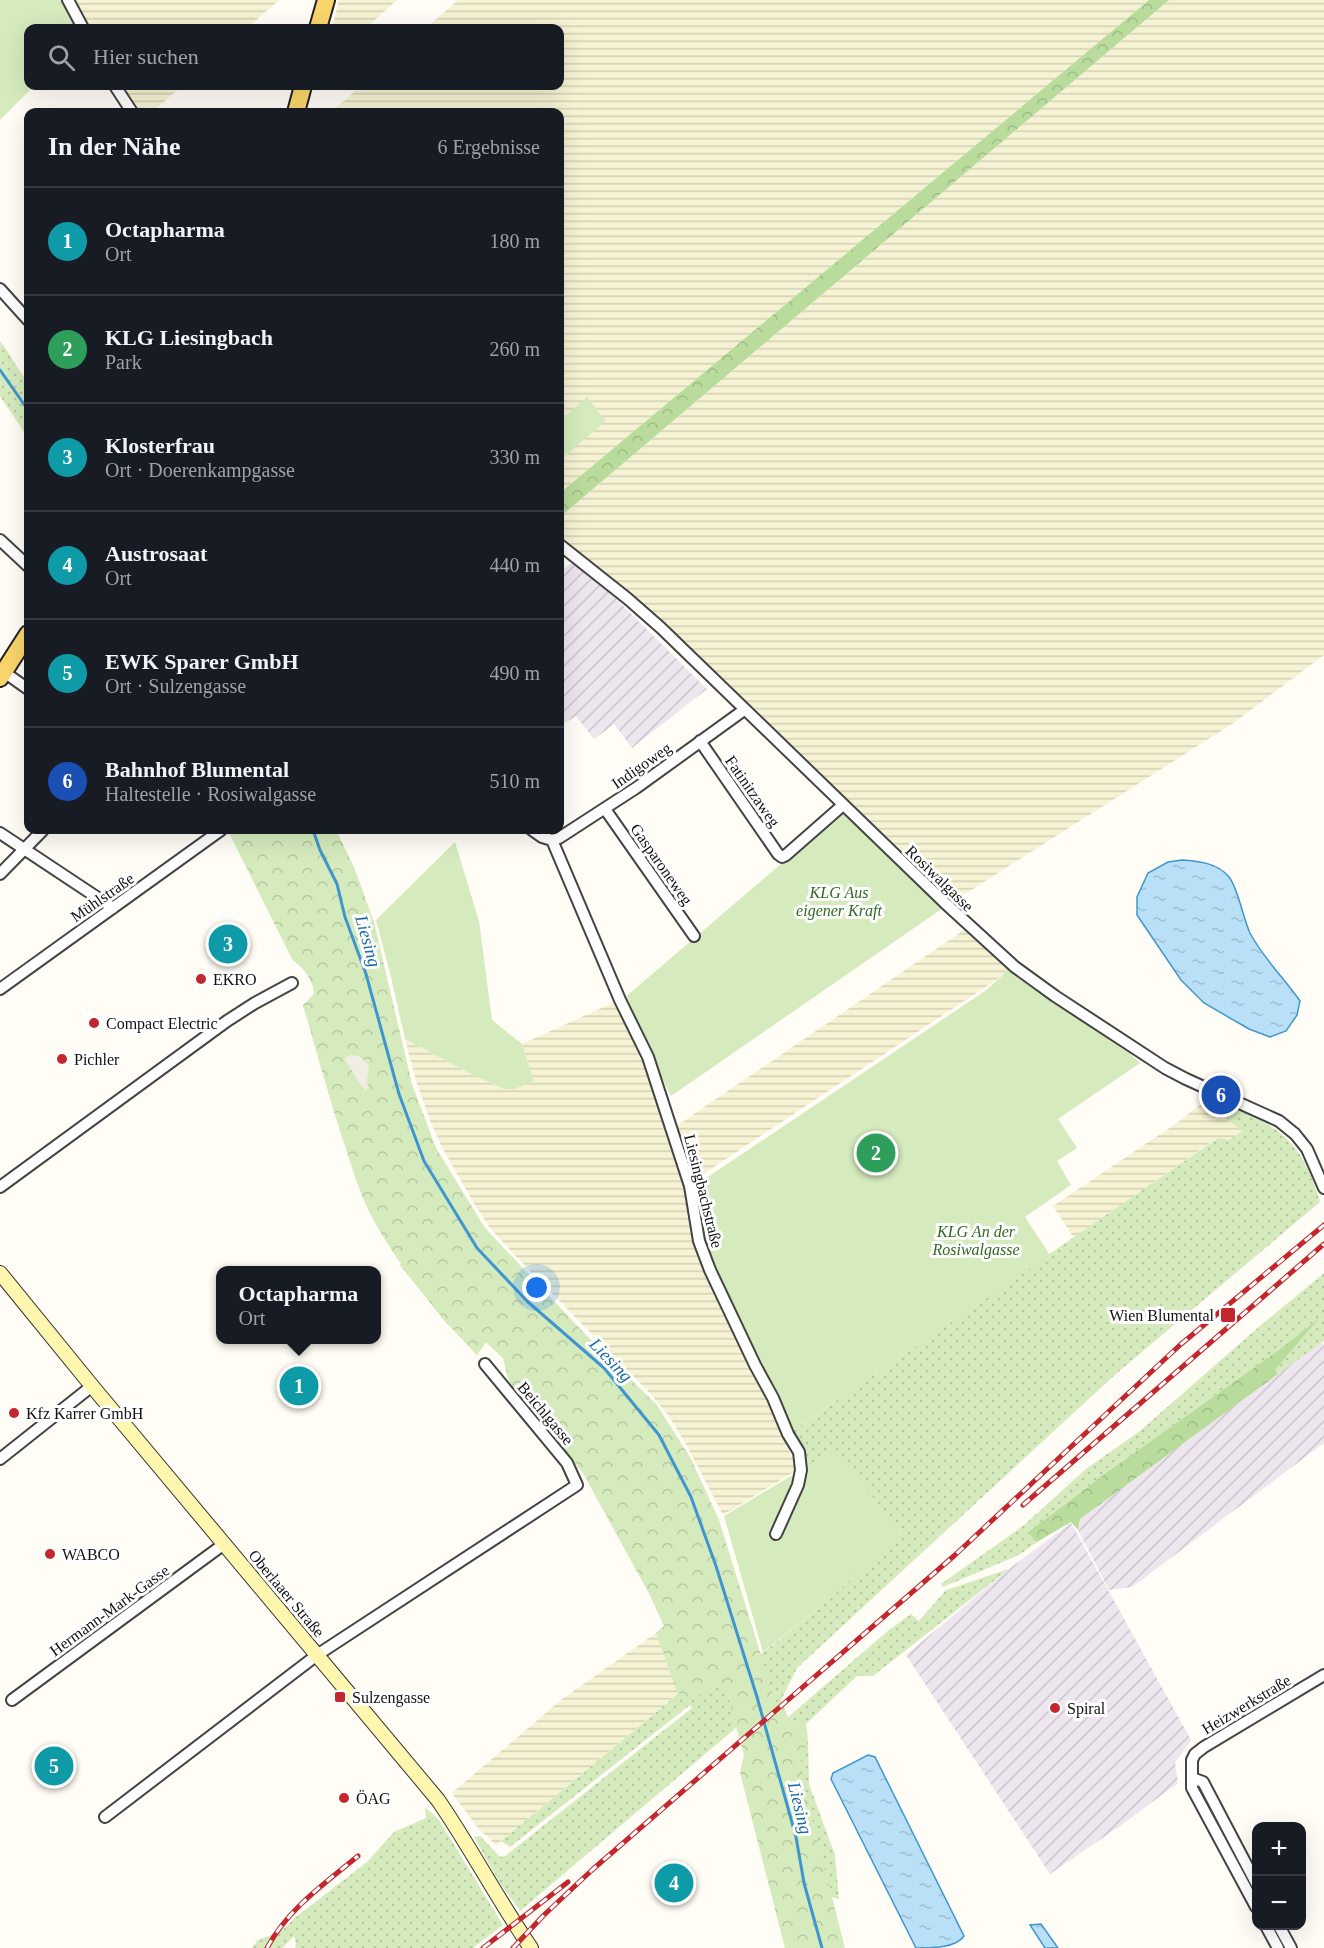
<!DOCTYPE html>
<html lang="de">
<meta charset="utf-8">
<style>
body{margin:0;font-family:Georgia,serif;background:#242831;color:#f1f3f6}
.controls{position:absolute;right:18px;bottom:18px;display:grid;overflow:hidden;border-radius:12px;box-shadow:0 6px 24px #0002}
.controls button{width:54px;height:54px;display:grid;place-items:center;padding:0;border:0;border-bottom:2px solid #363941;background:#171b24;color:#f1f3f6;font:30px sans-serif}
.you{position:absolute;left:537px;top:1288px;width:21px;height:21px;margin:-15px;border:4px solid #fff;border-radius:50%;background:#1a73e8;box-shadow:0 0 0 9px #1a73e833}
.badge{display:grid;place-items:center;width:39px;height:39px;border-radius:50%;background:#b45309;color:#fff;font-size:20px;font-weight:700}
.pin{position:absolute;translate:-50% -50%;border:3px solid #fff;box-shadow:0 2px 6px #0006}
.popup{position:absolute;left:216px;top:1266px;width:165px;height:78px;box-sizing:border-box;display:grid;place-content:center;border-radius:12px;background:#171b24;filter:drop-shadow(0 2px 4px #0005);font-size:20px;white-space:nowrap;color:#9ea1a6}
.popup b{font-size:22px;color:#f1f3f6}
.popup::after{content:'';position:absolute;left:50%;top:100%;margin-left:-12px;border:12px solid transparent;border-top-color:#171b24}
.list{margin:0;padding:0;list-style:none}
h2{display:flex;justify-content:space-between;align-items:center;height:78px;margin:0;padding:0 24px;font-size:26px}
h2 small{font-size:20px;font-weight:400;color:#9ea1a6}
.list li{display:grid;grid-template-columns:39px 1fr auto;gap:18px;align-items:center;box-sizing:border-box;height:108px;padding:0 24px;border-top:2px solid #363941}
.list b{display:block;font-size:22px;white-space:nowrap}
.list p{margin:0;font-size:20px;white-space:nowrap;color:#9ea1a6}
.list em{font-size:20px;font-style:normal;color:#9ea1a6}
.icon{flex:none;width:33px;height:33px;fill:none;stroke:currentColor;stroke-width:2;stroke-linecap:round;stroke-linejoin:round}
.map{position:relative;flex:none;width:1324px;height:1948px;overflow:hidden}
.search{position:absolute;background:#171b24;box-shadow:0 6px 24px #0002;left:24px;top:24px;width:540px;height:66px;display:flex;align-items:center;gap:15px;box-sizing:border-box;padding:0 21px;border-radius:12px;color:#9ea1a6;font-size:22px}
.panel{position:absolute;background:#171b24;box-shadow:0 6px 24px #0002;left:24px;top:108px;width:540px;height:726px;border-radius:12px}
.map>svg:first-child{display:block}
</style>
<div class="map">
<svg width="1324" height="1948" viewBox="0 0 1324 1948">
<defs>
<pattern id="industrial-furrows" width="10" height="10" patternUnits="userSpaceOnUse" patternTransform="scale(1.5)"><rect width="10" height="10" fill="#eee6ef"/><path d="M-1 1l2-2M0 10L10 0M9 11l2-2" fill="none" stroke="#cbc4cc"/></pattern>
<pattern id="farmland-rules" width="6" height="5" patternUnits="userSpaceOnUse" patternTransform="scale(1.5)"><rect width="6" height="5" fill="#f6f3d4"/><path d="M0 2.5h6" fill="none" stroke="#d2cfb5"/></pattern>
<pattern id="grass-dots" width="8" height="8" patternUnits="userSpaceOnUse" patternTransform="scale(1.5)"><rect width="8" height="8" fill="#d5ebbd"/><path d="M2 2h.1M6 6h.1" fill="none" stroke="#b6c8a1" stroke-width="1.8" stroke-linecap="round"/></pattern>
<pattern id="forest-crowns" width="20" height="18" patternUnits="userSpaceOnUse" patternTransform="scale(1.5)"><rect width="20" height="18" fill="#b9dc9c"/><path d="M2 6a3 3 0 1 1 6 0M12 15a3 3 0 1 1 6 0" fill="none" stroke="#9ebc85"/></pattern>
<pattern id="park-crowns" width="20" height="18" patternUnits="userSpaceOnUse" patternTransform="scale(1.5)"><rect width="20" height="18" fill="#d5ebbd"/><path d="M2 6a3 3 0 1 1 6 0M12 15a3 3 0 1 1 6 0" fill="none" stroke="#b6c8a1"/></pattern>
<pattern id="water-ripples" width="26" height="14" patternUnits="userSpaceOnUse" patternTransform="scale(1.5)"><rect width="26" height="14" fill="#b9e0f7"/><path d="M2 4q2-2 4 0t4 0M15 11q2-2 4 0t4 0" fill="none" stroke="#9ebfd3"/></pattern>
</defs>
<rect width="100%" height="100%" fill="#fffdf5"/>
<path fill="url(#industrial-furrows)" d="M573 562 613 596 707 689 632 748 614 724 594 739 576 716 560 726V572Z
M1321 1342 1324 1345V1443L1132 1587 1109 1590 1078 1530 1080 1519Z
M1071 1523 1191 1740 1175 1763 1178 1783 1120 1826 1050 1874 906 1655 1009 1569Z"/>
<path fill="url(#farmland-rules)" d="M74 0H279L247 28H89Z
M339 0H397L366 28H332Z
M458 0H1149L560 493V112H331L361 86H560V28H426Z
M1169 0H1324V655L1232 724 954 901 652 612 560 536V517Z
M123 86H182L152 112H140Z
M964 930 1008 965 1002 976 691 1182 675 1127Z
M615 1002H618L638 1045 684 1170 694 1227 748 1361 772 1410 797 1470 723 1515 686 1444 668 1415 649 1392 527 1268 490 1228 475 1205 444 1151 431 1123 416 1081 405 1039 471 1074 504 1089 534 1081 522 1044Z
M1205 1101 1242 1131 1229 1140 1217 1138 1074 1238 1053 1206 1177 1123Z
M656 1633 679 1693 496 1845 478 1828 452 1793 561 1700Z"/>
<path fill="url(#grass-dots)" d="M0 341C11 355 17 369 28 382V438L0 396Z
M299 830 380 1106 688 1512 798 1948 737 1727 520 1911 498 1880 474 1837 480 1836 500 1857 505 1856 692 1708 690 1705 510 1847 501 1841 678 1694 656 1633 664 1626 650 1595 583 1473 509 1381 503 1358 486 1342 477 1355 443 1319 399 1264 413 1265 330 1041 308 959 298 964 292 959Z
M1206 1098C1272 1124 1299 1130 1320 1202L1117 1373 797 1668 781 1700 776 1703 760 1655 831 1598 902 1532 801 1470 788 1434 1218 1138 1229 1140 1242 1131 1205 1101Z
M1324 1273V1341L1278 1374 1275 1370 1317 1319 1280 1349 1110 1470 1029 1531 1037 1542 1019 1555 943 1587 941 1584 1023 1526 1086 1469 1140 1431 1254 1331Z
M1009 1569 873 1676H857L806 1724H791L787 1718 890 1629 911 1614 919 1621 946 1590Z
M808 1740 809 1784 835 1855 839 1899 832 1897 793 1764Z
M425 1807 439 1820 503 1925 473 1948H295L296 1944 294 1936 282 1948H252L258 1940 280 1932 296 1917 367 1862 394 1832 426 1818Z"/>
<path fill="url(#forest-crowns)" d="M1149 0H1169L560 517V493Z
M1320 1317 1275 1370 1278 1374 1080 1519 1078 1530 1071 1522 1037 1542 1028 1532 1110 1470 1280 1349Z"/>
<path fill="url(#park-crowns)" d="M229 830H336L354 867 374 922 412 1084 436 1148 485 1228 587 1336 657 1405 691 1459 719 1520 776 1703 781 1700 791 1724H806L808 1740 799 1768 845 1948H785L740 1773 744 1755 727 1693 725 1692 723 1686H717L694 1698 679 1693 656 1633 664 1626 650 1595 583 1473 509 1381 503 1358 486 1342 477 1355C438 1314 402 1271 374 1221 362 1199 354 1174 346 1149 330 1102 317 1053 303 1005L314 994C313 979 303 968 292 959L228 831Z"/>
<path fill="#d5ebbd" d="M0 0H74L89 28H28V86H34L0 120Z
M587 397 606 421 560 460V421Z
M842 812 943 908 671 1096 623 999Z
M455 842 479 921 492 1020 522 1044 534 1081 514 1089H504L471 1074 405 1039 391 977 376 920Z
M1008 965 1039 990 1130 1054 1140 1063 1058 1119 1077 1148 1057 1161 1071 1185 1025 1217 1050 1255 792 1431 727 1300 706 1248 693 1187 985 991 1002 976Z
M833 1449 902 1532 831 1598 763 1652 724 1516 801 1470Z"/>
<path fill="#f1ede2" d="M351 1055 359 1056 367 1063 369 1068 367 1080 368 1088 364 1090 344 1058Z"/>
<path fill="url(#water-ripples)" stroke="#3f96cf" stroke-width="1.5" d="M1182 860C1198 861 1218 863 1229 877 1238 888 1243 918 1250 933 1263 958 1284 978 1300 1001L1297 1015 1286 1031 1270 1037 1249 1029 1204 1003 1181 980 1137 915V897L1148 873 1168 862Z
M868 1755 875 1757 964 1936C956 1948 932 1948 916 1948L831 1779 833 1773Z
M1041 1924 1058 1948H1045L1030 1925Z"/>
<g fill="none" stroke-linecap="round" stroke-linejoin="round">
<path stroke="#3f96cf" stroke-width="3" d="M0 370 28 410
M313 830 320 850 337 884 345 917 366 974 399 1094 424 1161 477 1248 528 1302 604 1368 659 1435 691 1497 716 1566 757 1697 796 1837 804 1883 822 1948"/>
<defs>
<path id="street" d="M68 0 83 28
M115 86 132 112
M0 289 28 320
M0 540 28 566
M560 545 628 599 661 628 945 903 1015 967 1055 996 1165 1068 1186 1079 1279 1121 1295 1134 1307 1149 1324 1188
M4 672 28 689
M700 741 778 854 782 857 786 855 843 805
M605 809 694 936
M532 830 542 837 552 840
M0 833 113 908
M552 840 620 1000 648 1057 690 1186 699 1241 710 1270 755 1365 773 1398 788 1434 799 1452 801 1470 798 1485 776 1534
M552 840 559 838 636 788 744 710
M0 874 43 830
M0 989 221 830
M0 1187 227 1021 255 1003 292 983
M0 1459 92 1386
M12 1700 224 1544
M1192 1778 1203 1782 1256 1883
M105 1817 317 1655 577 1485 567 1463 485 1364
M1256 1907 1192 1788V1760L1195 1754 1204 1747 1324 1675
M1266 1926 1278 1948
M1279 1926 1291 1948"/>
<path id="secondary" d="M0 1273 92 1386 438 1800C471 1848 498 1900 531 1948"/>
<path id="primary" d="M318 28 326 0
M296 112 303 86
M0 678 28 634"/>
</defs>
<use href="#street" stroke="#444" stroke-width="14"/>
<use href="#secondary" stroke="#333" stroke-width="16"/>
<use href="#primary" stroke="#222" stroke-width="20"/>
<use href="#street" stroke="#fff" stroke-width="10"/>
<use href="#secondary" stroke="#fff6b0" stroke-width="14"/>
<use href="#primary" stroke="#f9d66b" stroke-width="16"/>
<defs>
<path id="rail" d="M1023 1505 1324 1244
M267 1948C288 1909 324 1884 358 1856
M483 1948 568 1882
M513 1948 544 1915 592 1870 955 1555 1180 1345 1324 1225"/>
</defs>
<use href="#rail" stroke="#c4262e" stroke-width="5"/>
<use href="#rail" stroke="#fff" stroke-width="3" stroke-dasharray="9" stroke-linecap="butt"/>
</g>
<g fill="#c4262e" stroke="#fff" stroke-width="2">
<circle cx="201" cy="979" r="6"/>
<circle cx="94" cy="1023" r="6"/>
<circle cx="62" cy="1059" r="6"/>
<rect x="1220" y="1307" width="16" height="16" rx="3"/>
<circle cx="14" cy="1413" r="6"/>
<circle cx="50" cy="1554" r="6"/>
<rect x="334" y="1691" width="12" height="12" rx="3"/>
<circle cx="1055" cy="1708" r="6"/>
<circle cx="344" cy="1798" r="6"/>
</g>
<g text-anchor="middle" stroke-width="6" stroke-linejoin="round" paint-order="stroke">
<g font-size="16" fill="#111" stroke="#fff">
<text transform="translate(641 765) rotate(-35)" y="6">Indigoweg</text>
<text transform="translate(753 791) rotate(55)" y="6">Fatinitzaweg</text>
<text transform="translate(662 864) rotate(55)" y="6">Gasparoneweg</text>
<text transform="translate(940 878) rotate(44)" y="6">Rosiwalgasse</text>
<text transform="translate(102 897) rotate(-35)" y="6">Mühlstraße</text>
<text transform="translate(704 1191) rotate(76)" y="6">Liesingbachstraße</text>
<text transform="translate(546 1413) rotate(50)" y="6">Beichlgasse</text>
<text transform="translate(287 1593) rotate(50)" y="6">Oberlaaer Straße</text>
<text transform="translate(109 1610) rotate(-36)" y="6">Hermann-Mark-Gasse</text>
<text transform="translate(1246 1704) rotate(-31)" y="6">Heizwerkstraße</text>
</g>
<g font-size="16" font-style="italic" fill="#2f6b1f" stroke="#fff">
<text x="839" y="898">KLG Aus<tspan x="839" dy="18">eigener Kraft</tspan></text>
<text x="976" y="1237">KLG An der<tspan x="976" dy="18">Rosiwalgasse</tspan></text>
</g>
<g font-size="16" fill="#111" stroke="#fff" text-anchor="start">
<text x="213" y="985">EKRO</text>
<text x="106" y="1029">Compact Electric</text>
<text x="74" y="1065">Pichler</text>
<text x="1214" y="1321" text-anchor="end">Wien Blumental</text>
<text x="26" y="1419">Kfz Karrer GmbH</text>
<text x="62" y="1560">WABCO</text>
<text x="352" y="1703">Sulzengasse</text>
<text x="1067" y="1714">Spiral</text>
<text x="356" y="1804">ÖAG</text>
</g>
<g font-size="18" font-style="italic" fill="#1768a6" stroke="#fff">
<text transform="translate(368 941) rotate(74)" y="6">Liesing</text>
<text transform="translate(611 1360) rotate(46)" y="6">Liesing</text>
<text transform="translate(800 1808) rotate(76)" y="6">Liesing</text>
</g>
</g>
</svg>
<div class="controls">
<button>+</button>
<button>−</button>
</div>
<div class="you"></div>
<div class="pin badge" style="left:299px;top:1386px;background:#0f9aa8">1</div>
<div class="popup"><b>Octapharma</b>Ort</div>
<div class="pin badge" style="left:876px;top:1153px;background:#2e9e5b">2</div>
<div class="pin badge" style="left:228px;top:944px;background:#0f9aa8">3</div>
<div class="pin badge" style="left:674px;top:1883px;background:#0f9aa8">4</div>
<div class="pin badge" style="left:54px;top:1766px;background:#0f9aa8">5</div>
<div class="pin badge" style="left:1221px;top:1095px;background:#1a4fb4">6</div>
<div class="search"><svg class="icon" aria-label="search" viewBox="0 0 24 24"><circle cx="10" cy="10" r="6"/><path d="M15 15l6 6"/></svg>Hier suchen</div>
<section class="panel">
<h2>In der Nähe<small>6 Ergebnisse</small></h2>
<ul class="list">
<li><span class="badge" style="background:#0f9aa8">1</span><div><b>Octapharma</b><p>Ort</p></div><em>180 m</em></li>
<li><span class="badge" style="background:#2e9e5b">2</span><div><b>KLG Liesingbach</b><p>Park</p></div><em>260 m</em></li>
<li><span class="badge" style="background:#0f9aa8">3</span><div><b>Klosterfrau</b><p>Ort · Doerenkampgasse</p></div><em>330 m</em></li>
<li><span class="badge" style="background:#0f9aa8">4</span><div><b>Austrosaat</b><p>Ort</p></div><em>440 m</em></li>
<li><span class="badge" style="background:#0f9aa8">5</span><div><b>EWK Sparer GmbH</b><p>Ort · Sulzengasse</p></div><em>490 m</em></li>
<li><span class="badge" style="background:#1a4fb4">6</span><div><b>Bahnhof Blumental</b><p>Haltestelle · Rosiwalgasse</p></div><em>510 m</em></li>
</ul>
</section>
</div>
